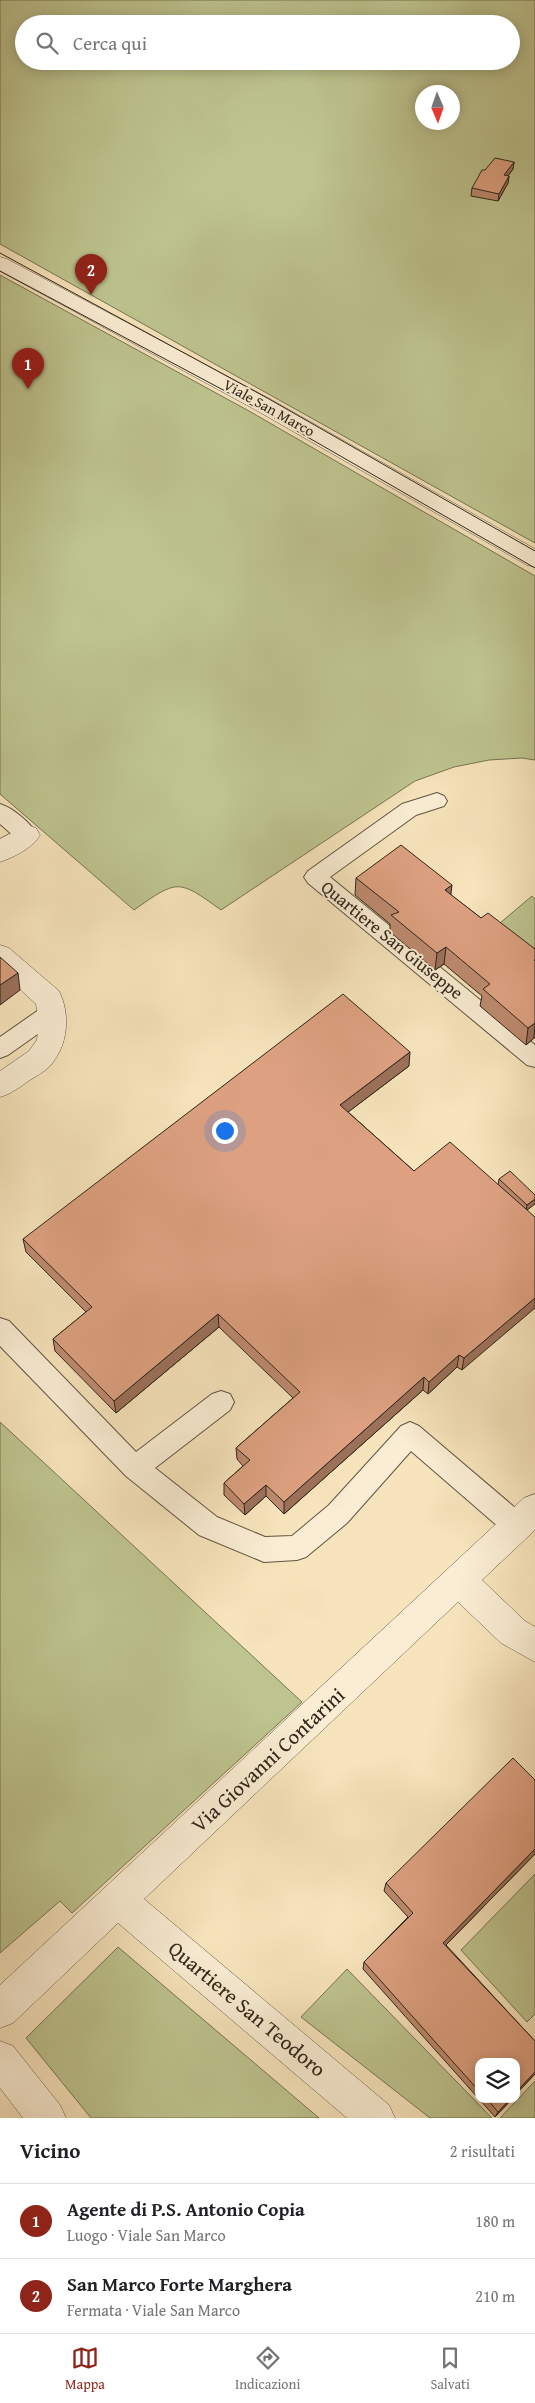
<!DOCTYPE html>
<html lang="it">
<meta charset="utf-8">
<style>
body{margin:0;font-family:"Gentium Book Plus",serif;background:#f6f6f6;color:#202124}
.controls{position:absolute;right:15px;bottom:15px;display:grid;overflow:hidden;border-radius:10px;box-shadow:0 2px 12px #0003}
.controls button{width:45px;height:45px;display:grid;place-items:center;padding:0;border:0;border-bottom:1px solid #e0e0e0;background:#fff;color:#202124;font:25px sans-serif}
.compass{position:absolute;left:415px;top:85px;width:45px;height:45px;border-radius:50%;background:#fff;box-shadow:0 2px 12px #0003;rotate:178deg}
.you{position:absolute;left:224px;top:1130px;width:18px;height:18px;margin:-12px;border:4px solid #fff;border-radius:50%;background:#1a73e8;box-shadow:0 0 0 8px #1a73e833}
.badge{display:grid;place-items:center;width:32px;height:32px;border-radius:50%;background:#8f2418;color:#fff;font-size:16px;font-weight:700}
.pin{position:absolute;translate:-50% -41px;filter:drop-shadow(0 1px 2px #0008)}
.pin::after{content:'';position:absolute;top:26px;width:18px;height:15px;background:inherit;clip-path:polygon(0 0,100% 0,50% 100%)}
.list{margin:0;padding:0;list-style:none}
h2{display:flex;justify-content:space-between;align-items:center;height:65px;margin:0;padding:0 20px;font-size:21px}
h2 small{font-size:16px;font-weight:400;color:#757577}
.list li{display:grid;grid-template-columns:32px 1fr auto;gap:15px;align-items:center;box-sizing:border-box;height:75px;padding:0 20px;border-top:1px solid #e0e0e0}
.list b{display:block;font-size:19px;white-space:nowrap}
.list p{margin:0;font-size:16px;white-space:nowrap;color:#757577}
.list em{font-size:16px;font-style:normal;color:#757577}
.icon{flex:none;width:28px;height:28px;fill:none;stroke:currentColor;stroke-width:2;stroke-linecap:round;stroke-linejoin:round}
.map{position:relative;flex:none;width:535px;height:2118px;overflow:hidden}
.search{position:absolute;background:#fff;box-shadow:0 2px 12px #0003;left:15px;right:15px;top:15px;height:55px;display:flex;align-items:center;gap:12px;box-sizing:border-box;padding:0 18px;border-radius:28px;color:#757577;font-size:19px}
.sheet{height:215px;background:#fff}
nav{display:flex;justify-content:space-around;align-items:center;box-sizing:border-box;height:70px;border-top:1px solid #e0e0e0;background:#fff;font-size:14px;color:#757577}
nav a{display:grid;justify-items:center;gap:2px}
nav .on{color:#8f2418}
.map>svg:first-child{display:block}
</style>
<div class="map">
<svg width="535" height="2118" viewBox="0 0 535 2118">
<rect width="100%" height="100%" fill="#f7e4bc"/>
<filter id="stains"><feTurbulence type="fractalNoise" baseFrequency=".004" numOctaves="4"/><feColorMatrix values="0 0 0 0 .2 0 0 0 0 .09 0 0 0 0 .02 0 0 0 .5 -.17"/></filter>
<radialGradient id="worn" r=".72"><stop offset=".6" stop-color="#630" stop-opacity="0"/><stop offset="1" stop-color="#630" stop-opacity=".3"/></radialGradient>
<path fill="#bec48f" stroke="#767454" fill-rule="evenodd" d="M0 0H535V543L0 244ZM24 24H511V61H24ZM422 92H452V122H422Z
M0 275 249 411 535 576V760L522 758 489 760 454 767 415 781 221 910C178 879 178 879 134 910L0 794Z
M532 896 535 899V952L500 923Z
M0 1422 302 1702 72 1913 60 1901 0 1953Z
M535 1874V2014L527 2022 461 1950Z
M118 1947 319 2118H91L26 2038Z
M347 1969 492 2118H430L301 2017Z
M535 2081V2118H500Z"/>
<g fill="none" stroke-linecap="round" stroke-linejoin="round">
<defs>
<path id="service" d="M437 793 444 796 447 801 444 806 416 815 330 877 535 1045V1067L527 1065 308 883 304 877 308 871 402 804Z
M0 804C13 808 31 823 37 835L34 841C20 845 11 833 0 824Z
M51 1004 59 1007 62 1013 59 1019 8 1055 0 1058V1037L43 1007Z
M0 1318 9 1321 136 1452 212 1394 221 1391 230 1394 234 1402 230 1410 155 1468 217 1517 265 1537 292 1536 329 1505 401 1426 410 1422 419 1426 526 1517 530 1526 526 1535 517 1538 508 1535 411 1451 347 1523 306 1557 297 1560 264 1562 199 1535 126 1476 0 1346Z"/>
<path id="minor" d="M27 825 36 828 40 835C33 848 14 857 0 862V839Z
M0 945 9 948 59 991C71 1015 68 1047 49 1067 44 1072 36 1076 30 1080 20 1087 11 1094 0 1097V1071L29 1051 37 1040 39 1022 36 1004 0 971Z
M535 1494V1530L482 1580 525 1621 535 1627V1662L501 1643 458 1602 144 1899 389 2105 395 2118H347L118 1923 13 2023 0 2028V1985L524 1498Z
M0 2041 13 2046 60 2105 66 2118H23L0 2088Z"/>
<path id="tertiary" d="M0 257 7 259 270 399 535 549V567L527 565 254 409 0 271Z"/>
</defs>
<use href="#service" stroke="#605542" stroke-width="2"/>
<use href="#minor" stroke="#605542" stroke-width="1"/>
<use href="#tertiary" stroke="#605542" stroke-width="1"/>
<use href="#service" fill="#faedd3" fill-rule="evenodd"/>
<use href="#minor" fill="#faedd3" fill-rule="evenodd"/>
<use href="#tertiary" fill="#faedd3" fill-rule="evenodd"/>
<path stroke="#2e251a" stroke-width="1" d="M0 253 269 399 535 551
M0 271 257 408 535 568"/>
</g>
<path fill="#be8a6f" stroke="#2e251a" d="M514 162 513 169 508 176H509L508 183 498 201 471 196 472 188Z
M356 878 451 895 481 918 535 949V1038H534L526 1045 480 1006 482 996 444 964 435 970 390 932V924L355 895Z
M409 1066 348 1112 414 1171 498 1185 499 1179 535 1195 527 1210 462 1370 457 1367 428 1394 423 1390 284 1514 266 1496 245 1515 224 1495V1483L243 1466 237 1459 236 1448 293 1398 219 1327 116 1413 55 1351 53 1339 86 1312 26 1252 23 1239Z
M535 1780V1854L446 1945 535 2041V2074L516 2094 479 2062V2099H512L495 2117 363 1969 364 1962 408 1917 384 1891 386 1883Z"/>
<path fill="#9b715a" stroke="#2e251a" d="M514 162 513 169 503 182 504 175Z
M509 176 508 183 498 201 499 194Z
M452 885 450 902 445 890Z
M446 947 444 964 435 970 437 953Z
M18 973 20 990 0 1005V985Z
M535 1023 534 1038 526 1045 528 1028Z
M410 1052 409 1066 339 1119 340 1105Z
M535 1199V1204L526 1211 527 1205Z
M535 1298V1308L462 1370 464 1358Z
M218 1314 219 1327 116 1413 114 1401Z
M459 1355 457 1367 428 1394 429 1382Z
M424 1377 423 1390 284 1514V1502Z
M266 1485V1496L245 1515 244 1504Z
M535 1849V1854L441 1950 443 1943Z
M535 2072V2074L516 2094V2092Z
M510 2099H512L495 2117 498 2112Z"/>
<path fill="#dda181" stroke="#2e251a" d="M495 158 514 162 504 175 509 176 499 194 472 188 482 170H485Z
M401 845 452 885 445 890 481 918 488 913 535 949V960H534L535 961V1023L528 1028 483 989 490 984 446 947 437 953 391 915 399 912 356 878Z
M0 957 18 973 0 985Z
M343 994 410 1052 340 1105 414 1171 450 1142 535 1217V1298L464 1358 459 1355 429 1382 424 1377 284 1502 266 1485 244 1504 224 1483 250 1460 236 1448 300 1392 218 1314 114 1401 53 1339 92 1307 23 1239Z
M510 1171 535 1195V1199L527 1205 499 1179Z
M513 1758 535 1780V1849L443 1943 535 2041V2072L516 2092V2062H479V2091L364 1962 413 1913 386 1883Z
M487 2099H510L498 2112Z"/>
<g text-anchor="middle" stroke-width="4" stroke-linejoin="round" paint-order="stroke">
<g font-size="15" fill="#2e251a" stroke="#faedd3">
<text transform="translate(269 408) rotate(29)" y="5">Viale San Marco</text>
</g>
<g font-size="18" fill="#2e251a" stroke="#faedd3">
<text transform="translate(392 940) rotate(39)" y="6">Quartiere San Giuseppe</text>
</g>
<g font-size="21" fill="#2e251a" stroke="#faedd3">
<text transform="translate(268 1760) rotate(-43)" y="7">Via Giovanni Contarini</text>
<text transform="translate(247 2009) rotate(40)" y="7">Quartiere San Teodoro</text>
</g>
</g>
<rect width="100%" height="100%" filter="url(#stains)"/>
<rect width="100%" height="100%" fill="url(#worn)"/>
</svg>
<div class="controls">
<button><svg class="icon" aria-label="layers" viewBox="0 0 24 24"><path d="M12 4l9 5-9 5-9-5zM3 14l9 5 9-5"/></svg></button>
</div>
<svg class="compass" viewBox="-18 -18 36 36"><path d="M0-13l5 13h-10z" fill="#e53935"/><path d="M0 13l5-13h-10z" fill="#757577"/></svg>
<div class="you"></div>
<div class="pin badge" style="left:28px;top:389px">1</div>
<div class="pin badge" style="left:91px;top:295px">2</div>
<div class="search"><svg class="icon" aria-label="search" viewBox="0 0 24 24"><circle cx="10" cy="10" r="6"/><path d="M15 15l6 6"/></svg>Cerca qui</div>
</div>
<section class="sheet">
<h2>Vicino<small>2 risultati</small></h2>
<ul class="list">
<li><span class="badge">1</span><div><b>Agente di P.S. Antonio Copia</b><p>Luogo · Viale San Marco</p></div><em>180 m</em></li>
<li><span class="badge">2</span><div><b>San Marco Forte Marghera</b><p>Fermata · Viale San Marco</p></div><em>210 m</em></li>
</ul>
</section>
<nav>
<a class="on"><svg class="icon" aria-label="map" viewBox="0 0 24 24"><path d="M3 6l6-2 6 2 6-2v14l-6 2-6-2-6 2zM9 4v14M15 6v14"/></svg>Mappa</a>
<a><svg class="icon" aria-label="directions" viewBox="0 0 24 24"><path d="M12 3l9 9-9 9-9-9zM9 14v-3h6M13 9l2 2-2 2"/></svg>Indicazioni</a>
<a><svg class="icon" aria-label="saved" viewBox="0 0 24 24"><path d="M7 4h10v16l-5-4-5 4z"/></svg>Salvati</a>
</nav>
